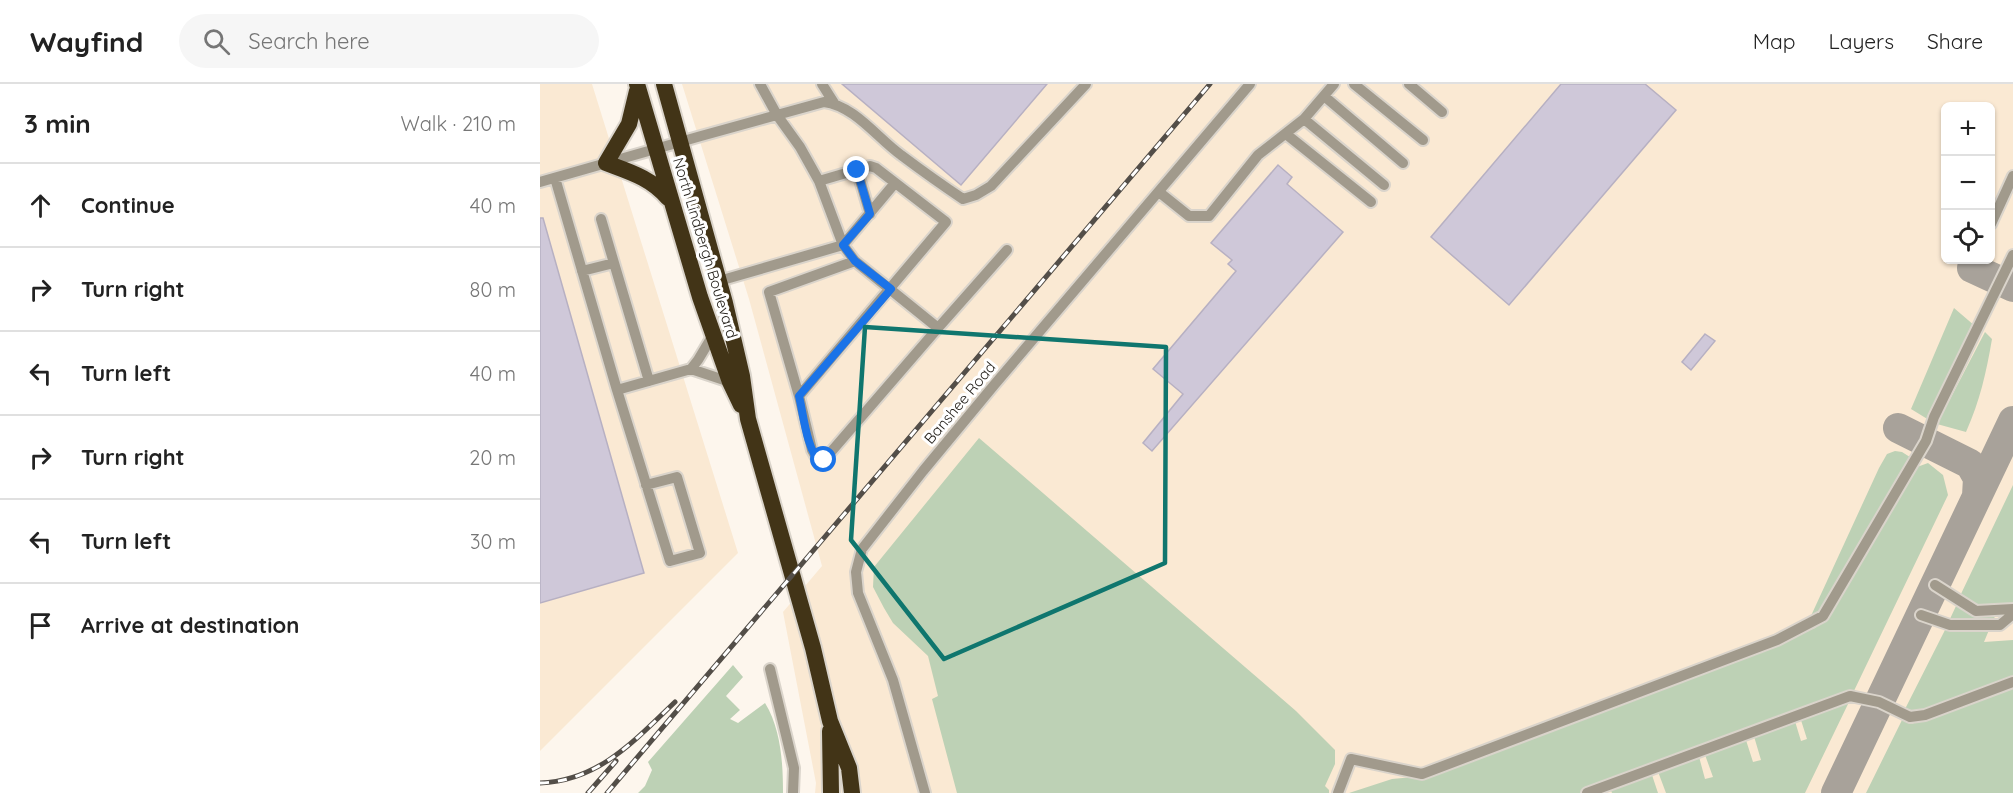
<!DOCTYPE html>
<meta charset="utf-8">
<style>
body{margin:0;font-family:Quicksand,sans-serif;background:#f6f6f6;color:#222}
.controls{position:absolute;right:18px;top:18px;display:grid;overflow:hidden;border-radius:9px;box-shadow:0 2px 4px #0004}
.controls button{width:54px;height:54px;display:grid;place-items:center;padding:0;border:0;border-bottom:2px solid #e0e0e0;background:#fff;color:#222;font:30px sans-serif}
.stop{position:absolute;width:18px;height:18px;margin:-14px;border:4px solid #1a73e8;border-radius:50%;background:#fff}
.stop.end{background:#1a73e8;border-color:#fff;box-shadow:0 2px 6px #0008}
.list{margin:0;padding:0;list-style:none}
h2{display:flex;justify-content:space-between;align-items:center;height:78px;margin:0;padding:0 24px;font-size:26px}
h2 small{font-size:20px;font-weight:400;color:#767676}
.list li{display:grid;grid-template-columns:39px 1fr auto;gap:18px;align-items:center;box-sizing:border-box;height:84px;padding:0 24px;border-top:2px solid #e0e0e0}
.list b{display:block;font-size:22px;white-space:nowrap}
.list em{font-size:20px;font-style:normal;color:#767676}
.icon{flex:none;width:33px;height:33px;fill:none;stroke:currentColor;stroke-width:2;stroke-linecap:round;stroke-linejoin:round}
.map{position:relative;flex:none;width:1473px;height:709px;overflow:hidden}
header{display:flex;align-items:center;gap:36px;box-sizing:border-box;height:84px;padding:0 30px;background:#fff;border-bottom:2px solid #e0e0e0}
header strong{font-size:28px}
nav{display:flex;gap:33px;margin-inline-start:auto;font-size:21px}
.search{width:420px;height:54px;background:#f6f6f6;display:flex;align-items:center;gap:15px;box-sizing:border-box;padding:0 21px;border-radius:33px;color:#767676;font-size:22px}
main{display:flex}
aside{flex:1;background:#fff}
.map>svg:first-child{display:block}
</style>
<header>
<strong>Wayfind</strong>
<div class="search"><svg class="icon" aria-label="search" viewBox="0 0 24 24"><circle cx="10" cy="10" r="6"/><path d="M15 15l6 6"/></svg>Search here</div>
<nav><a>Map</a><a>Layers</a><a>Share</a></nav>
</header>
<main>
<aside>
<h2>3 min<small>Walk · 210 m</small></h2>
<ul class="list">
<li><svg class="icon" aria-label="ahead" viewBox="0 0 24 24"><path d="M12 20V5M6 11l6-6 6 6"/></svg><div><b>Continue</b></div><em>40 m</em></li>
<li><svg class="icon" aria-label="right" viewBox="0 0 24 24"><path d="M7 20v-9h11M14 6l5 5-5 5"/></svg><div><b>Turn right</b></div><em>80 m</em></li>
<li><svg class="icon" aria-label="left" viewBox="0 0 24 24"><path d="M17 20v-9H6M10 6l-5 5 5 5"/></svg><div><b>Turn left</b></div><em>40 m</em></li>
<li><svg class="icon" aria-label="right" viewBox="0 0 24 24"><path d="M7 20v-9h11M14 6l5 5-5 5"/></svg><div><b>Turn right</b></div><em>20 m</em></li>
<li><svg class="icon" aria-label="left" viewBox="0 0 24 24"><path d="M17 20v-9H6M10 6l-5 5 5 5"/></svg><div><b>Turn left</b></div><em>30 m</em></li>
<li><svg class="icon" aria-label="arrive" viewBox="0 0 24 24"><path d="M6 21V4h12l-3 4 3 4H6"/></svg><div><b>Arrive at destination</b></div></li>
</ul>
</aside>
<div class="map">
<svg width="1473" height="709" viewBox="0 0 1473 709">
<rect width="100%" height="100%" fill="#fdf6ed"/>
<path fill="#fae9d3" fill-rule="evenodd" d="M0 0H52L198 469 0 667Z
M142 0H1473V709H275L276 699 243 528 282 482 209 215ZM1406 22H1450V176H1406Z"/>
<path fill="#bdd1b5" d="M1414 224 1435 242 1389 336 1371 325Z
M1445 248 1452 255C1446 290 1440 316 1426 348L1397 340Z
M439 354 756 627 795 666V680L785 702 789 706V709H417L392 615 398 612 388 572 353 539 344 524 333 503 334 483Z
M1355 367 1362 368 1373 375 1279 528 1270 534 1339 384 1347 370Z
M1388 379 1403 391 1408 411 1312 611 1299 610 1040 709H809L852 695 873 693 904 684 1275 544 1286 534 1377 383Z
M1473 401V519C1451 521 1438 527 1420 512Z
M1416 522 1436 532 1456 530 1453 537H1409Z
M1405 546H1449L1444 558 1473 556V594L1375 629 1364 627Z
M193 581 203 593 186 612 200 626 190 635 198 639 225 619C241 645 243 679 243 709H98L105 702 112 686 108 678Z
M1473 603V709H1326L1362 636 1370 640 1379 638Z
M1303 618H1309L1265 709H1126L1117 685 1158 669 1165 695 1173 693 1164 668 1205 653 1213 678 1221 676 1213 649 1254 634 1261 657 1267 655 1260 633Z
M1111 688 1118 709H1072L1070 704Z"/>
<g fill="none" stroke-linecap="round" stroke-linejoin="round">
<path stroke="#a8a29a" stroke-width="30" d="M1432 184 1473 203
M1358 344 1430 380 1438 394 1437 412
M1296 709 1473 337"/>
</g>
<path fill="#cfc8d9" stroke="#b7b0c2" stroke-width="1.5" d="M302 0H507L421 101Z
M1021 0H1105L1136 26 969 221 891 153Z
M738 81 752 93 747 100 803 148 612 367 603 359 643 310 613 285 696 187 688 180 692 176 671 159Z
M0 134H3L104 489 0 519Z
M1165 250 1175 257 1151 286 1142 278Z"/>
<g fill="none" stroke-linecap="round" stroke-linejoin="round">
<defs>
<path id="minor" d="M220 0 237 31 260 63 279 97 303 161 315 177 398 244 467 166
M282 0 294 19
M814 0 883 56
M869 0 902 28
M784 12 863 79
M764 35 844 101
M746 50 831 118
M317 86 330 130
M15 94 77 306
M0 98 161 52 284 18C315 22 337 54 361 71 381 86 402 101 423 115L436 111 451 102 546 0
M619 108 649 132H669L718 71 764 35 794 0
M61 135 74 179
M1451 140 1473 92
M315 177 229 208 259 312 272 366 277 375 281 378 284 376 398 244
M42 187 74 179 109 297
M179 197 303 161 355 99
M151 285 158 276 173 251
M259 312 406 138 336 84 330 82 279 97
M106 401 137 393 160 469 130 477 77 306 151 285 190 298
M1395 501 1436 527 1473 525
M1381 531 1410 541H1460L1473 530
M230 585 254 684 253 709
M385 709 353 596 318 509 316 488 322 465 383 387 455 300 710 0
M798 709 811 675 882 690 1237 556 1283 532 1386 357 1394 333 1473 171
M1047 709 1310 612 1339 618 1370 633 1385 631 1473 598"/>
<path id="highway" d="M97 0 160 213 190 298 201 321
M124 0 185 219 202 292 208 335 273 564 290 637 309 684 312 709
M97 7 89 40 66 79C90 88 111 94 128 114
M290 647 291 709"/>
</defs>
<use href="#minor" stroke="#dad4cb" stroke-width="14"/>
<use href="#highway" stroke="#dad4cb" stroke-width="20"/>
<use href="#minor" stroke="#a19a8c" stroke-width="10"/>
<use href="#highway" stroke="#423417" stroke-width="16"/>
<defs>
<path id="rail" d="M0 699C59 697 95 656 135 618
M48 709 76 677
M67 709 670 0"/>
</defs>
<use href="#rail" stroke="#534e48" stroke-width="5"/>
<use href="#rail" stroke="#fff" stroke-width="3" stroke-dasharray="9" stroke-linecap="butt"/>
</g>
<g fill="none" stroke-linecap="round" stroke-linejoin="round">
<path stroke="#1a73e8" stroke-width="8" d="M284 376 281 378C267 369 263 328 259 312L351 205 315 177 303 161 330 130 317 86"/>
</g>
<path fill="none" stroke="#0f766e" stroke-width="4.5" stroke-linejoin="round" d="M325 243 626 263 625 479 404 575 311 456Z"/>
<g text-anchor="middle" stroke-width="6" stroke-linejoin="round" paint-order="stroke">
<g font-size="15" fill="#25211b" stroke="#fff">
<text transform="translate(165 164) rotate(73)" y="5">North Lindbergh Boulevard</text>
<text transform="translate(420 319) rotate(-50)" y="5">Banshee Road</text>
</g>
</g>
</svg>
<div class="controls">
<button>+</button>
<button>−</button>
<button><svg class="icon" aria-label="locate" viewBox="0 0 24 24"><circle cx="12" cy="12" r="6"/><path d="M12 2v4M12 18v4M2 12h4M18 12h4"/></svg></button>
</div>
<div class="stop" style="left:284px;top:376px"></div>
<div class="stop end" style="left:317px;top:86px"></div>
</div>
</main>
